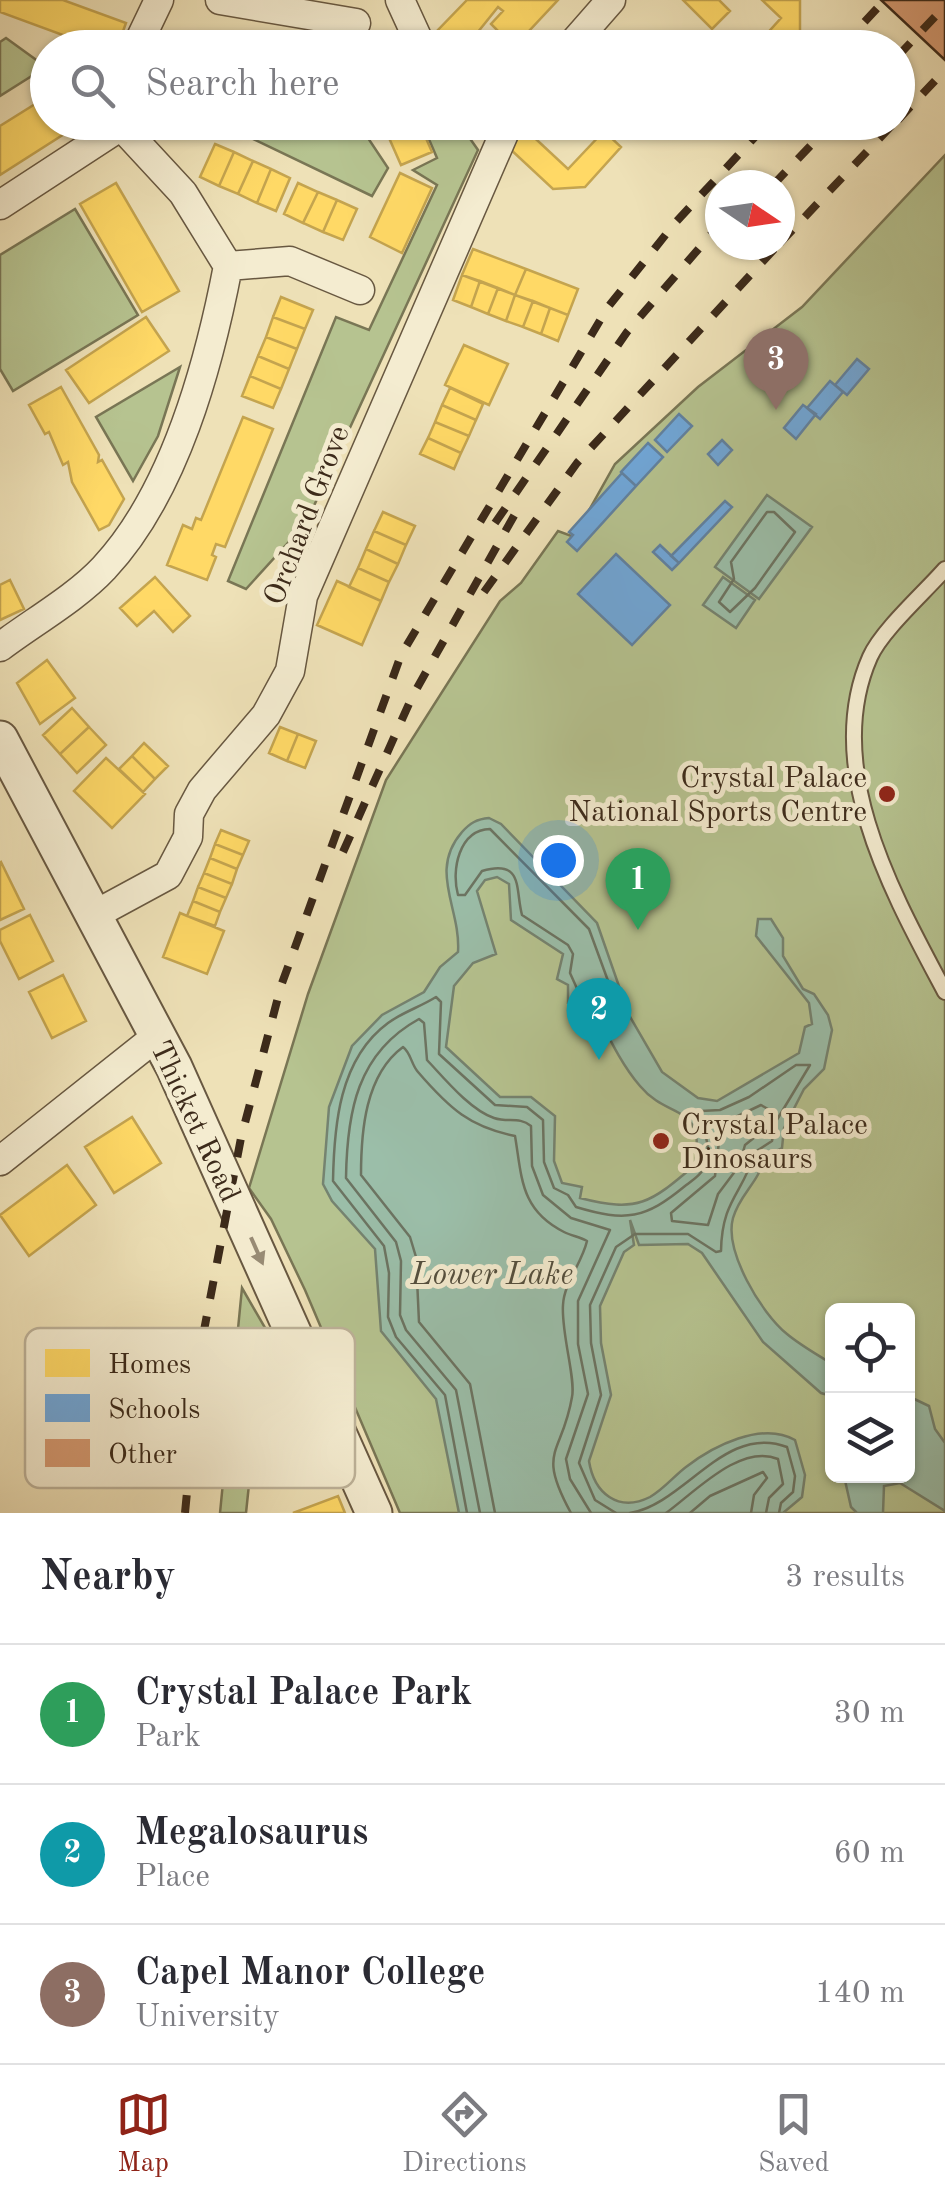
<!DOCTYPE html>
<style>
body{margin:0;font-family:"Old Standard TT",serif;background:#f2f2f3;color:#2b2b33}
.controls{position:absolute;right:30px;bottom:30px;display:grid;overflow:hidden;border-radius:15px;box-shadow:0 2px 8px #0004}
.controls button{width:90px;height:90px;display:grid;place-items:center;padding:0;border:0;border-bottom:2px solid #e1e1e2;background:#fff;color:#2b2b33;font:50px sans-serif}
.compass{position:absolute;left:705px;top:170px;width:90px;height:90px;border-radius:50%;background:#fff;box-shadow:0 2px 8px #0004;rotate:103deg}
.you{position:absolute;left:558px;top:860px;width:35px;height:35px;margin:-25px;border:8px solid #fff;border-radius:50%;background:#1a73e8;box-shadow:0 0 0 15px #1a73e833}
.badge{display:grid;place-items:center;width:65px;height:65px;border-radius:50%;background:#8f2418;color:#fff;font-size:32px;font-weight:700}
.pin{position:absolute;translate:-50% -82px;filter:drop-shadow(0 2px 5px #0008)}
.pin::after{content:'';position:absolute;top:52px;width:35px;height:30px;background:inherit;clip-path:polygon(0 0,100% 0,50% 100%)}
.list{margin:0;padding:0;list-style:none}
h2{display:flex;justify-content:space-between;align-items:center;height:130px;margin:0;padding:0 40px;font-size:42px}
h2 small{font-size:32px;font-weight:400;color:#7c7c81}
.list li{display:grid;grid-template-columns:65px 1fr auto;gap:30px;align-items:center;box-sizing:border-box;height:140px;padding:0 40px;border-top:2px solid #e1e1e2}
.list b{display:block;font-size:38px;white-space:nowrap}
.list p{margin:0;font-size:32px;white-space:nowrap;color:#7c7c81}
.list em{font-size:32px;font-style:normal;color:#7c7c81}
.icon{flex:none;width:55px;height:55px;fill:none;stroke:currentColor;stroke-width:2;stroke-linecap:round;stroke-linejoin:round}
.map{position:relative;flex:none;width:945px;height:1513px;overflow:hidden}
.search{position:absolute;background:#fff;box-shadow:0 2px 8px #0004;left:30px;right:30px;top:30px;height:110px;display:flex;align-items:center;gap:25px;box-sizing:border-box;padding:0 35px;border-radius:55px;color:#7c7c81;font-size:38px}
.sheet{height:550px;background:#fff}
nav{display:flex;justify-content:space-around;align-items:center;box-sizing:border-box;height:140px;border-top:2px solid #e1e1e2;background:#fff;font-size:28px;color:#7c7c81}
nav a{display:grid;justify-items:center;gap:5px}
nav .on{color:#8f2418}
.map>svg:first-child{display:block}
</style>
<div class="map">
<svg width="945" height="1513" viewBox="0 0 945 1513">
<rect width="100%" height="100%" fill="#eee1b7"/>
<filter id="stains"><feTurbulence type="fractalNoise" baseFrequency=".002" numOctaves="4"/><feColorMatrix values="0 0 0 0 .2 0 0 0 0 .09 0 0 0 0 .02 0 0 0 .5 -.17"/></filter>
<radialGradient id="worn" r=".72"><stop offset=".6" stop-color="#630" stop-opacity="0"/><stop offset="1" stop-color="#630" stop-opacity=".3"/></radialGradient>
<path fill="#b6c390" stroke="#797655" stroke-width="2.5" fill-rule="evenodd" d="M6 38 46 67 0 96V42Z
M220 123H358L388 168 372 196Z
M422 123H459L478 150 306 523 246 589 228 581 336 317 369 330 437 185 413 170 437 158Z
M945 155V1513H400L305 1290 271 1219 249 1188 308 994 386 780 500 601 521 583 558 531 574 537 615 464 698 387 802 307ZM832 1310H908V1476H832Z
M75 209 138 315 13 391 0 369V255Z
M180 367 158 436 133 481 96 417Z
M242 1288 271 1338 264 1342 246 1513H220Z"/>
<path fill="#9bbea9" stroke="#758370" stroke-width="2.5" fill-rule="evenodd" d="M767 495 812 527 759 599 715 567Z
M723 577 755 600 736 628 703 605Z
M489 818 501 824 597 923 629 1015 662 1072 698 1098 717 1101 799 1053 805 1027 812 1024 809 1003 756 936 758 919H771L783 938V956L803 989 814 994 828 1015 832 1030 824 1069 804 1089 784 1128 782 1148 764 1157C760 1182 740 1193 733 1218 724 1251 761 1313 787 1334 800 1345 818 1355 832 1364V1396L821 1393 763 1342 702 1253 688 1244 639 1245 630 1220 634 1245 624 1252 600 1306 601 1343 611 1395 589 1461C594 1493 618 1513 650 1497 664 1489 674 1476 686 1467 713 1446 762 1421 795 1440L805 1475 802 1497 783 1513H459L436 1399 381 1331 375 1249 332 1201 323 1184 329 1107 352 1046 382 1015 424 992 440 967 458 952C461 908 428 871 462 832 470 823 477 819 489 818ZM497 877 509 884 511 920 563 954 557 979 568 985V1003L593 1006C607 1033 620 1063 640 1086 669 1121 706 1102 695 1165 650 1203 639 1213 580 1198L582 1187 562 1183 554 1161 555 1116 531 1097H500L446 1047 454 986 473 963 496 954 477 891 485 880Z
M908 1396 929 1406 935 1429 945 1443V1511L900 1483 884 1486 883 1513H857L851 1507 844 1476H908Z"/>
<path fill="#ffd966" stroke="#c4a44f" stroke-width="2.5" d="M0 0H63L126 23 117 48H98L0 12Z
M467 0H558L514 47 491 24 503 11 498 7 465 48H437V31Z
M683 0H719L730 11 712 29Z
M762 0H800V36L790 48H754L781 18Z
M48 96V122H83L0 175V126Z
M160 122H199L197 135 159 130Z
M382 122H419L432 152 401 165Z
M677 122H720L716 127Z
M524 128 568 169 604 131 621 147 585 187 553 189 507 146Z
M215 144 234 152 219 186 200 177Z
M234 152 253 161 238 194 219 186Z
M253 161 271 169 257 203 238 194Z
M271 169 290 178 276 211 257 203Z
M400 173 432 188 402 253 370 237Z
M116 183 179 291 142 312 80 204Z
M298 183 318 192 303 223 284 214Z
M318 192 337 200 323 232 303 223Z
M337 200 357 209 343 240 323 232Z
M473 249 526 269 515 295 462 275Z
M526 269 578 289 568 315 515 295Z
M462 275 480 281 471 307 453 300Z
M480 281 498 288 488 314 471 307Z
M498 288 515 295 506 321 488 314Z
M515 295 533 301 523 327 506 321Z
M281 297 313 310 305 329 273 317Z
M533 301 550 308 541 334 523 327Z
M550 308 568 315 558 341 541 334Z
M146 317 169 351 89 403 66 370Z
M273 317 305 329 297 349 266 337Z
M266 337 297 349 289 369 258 356Z
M464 345 508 364 489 405 445 385Z
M258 356 289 369 281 389 250 376Z
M250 376 281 389 273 408 242 396Z
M61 387 99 455 98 462 102 460 124 499 109 525 99 530 72 482 68 462 63 465 49 432 45 434 29 405Z
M450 388 483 404 476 420 442 405Z
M442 405 476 420 469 436 435 422Z
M243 417 273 429 225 547 216 544 212 555 216 557 207 580 167 565 183 525 192 529 196 518 201 520Z
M435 422 469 436 461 453 428 438Z
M428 438 461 453 454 469 420 454Z
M383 512 415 526 406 545 374 531Z
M374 531 406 545 398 564 366 549Z
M366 549 398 564 389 582 358 568Z
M358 568 389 582 381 601 349 587Z
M155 577 190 616 173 632 154 611 137 626 120 608Z
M10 580 24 609 0 620V585Z
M337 581 381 601 362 645 317 625Z
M47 660 75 698 40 724 17 683Z
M72 708 89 727 60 754 43 735Z
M89 727 106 745 77 773 60 754Z
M280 727 298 734 287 761 269 753Z
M298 734 316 741 305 768 287 761Z
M144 743 168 766 155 779 132 756Z
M132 756 155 779 143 792 119 769Z
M106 758 145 794 112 828 74 791Z
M221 830 249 841 243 855 215 844Z
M215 844 243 855 237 869 210 858Z
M210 858 237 869 232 884 204 873Z
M1 862 24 909 0 920V863Z
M204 873 232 884 226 898 198 887Z
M198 887 226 898 220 912 193 901Z
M193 901 220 912 215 926 187 916Z
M180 913 224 931 207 974 163 957Z
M30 915 53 961 19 979 0 941V930Z
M63 975 86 1021 52 1038 29 992Z
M132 1117 161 1163 114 1193 85 1147Z
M67 1165 96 1205 29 1256 0 1215Z
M338 1496 345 1513H293Z"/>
<path fill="#6fa8dc" stroke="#6082a2" stroke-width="2.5" d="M857 359 869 369 847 395 835 385Z
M830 381 843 392 820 419 807 408Z
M803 405 816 414 796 439 784 428Z
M679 414 692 426 667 452 655 440Z
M722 440 732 450 718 465 708 454Z
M648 443 663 457 636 486 621 472Z
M622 473 636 486 577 551 567 542 573 535 569 532Z
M725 501 732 507 679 563 671 556Z
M660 545 679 563 672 570 653 552Z
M616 554 670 605 632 645 578 594Z"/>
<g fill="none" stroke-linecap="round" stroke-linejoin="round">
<path stroke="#6c7462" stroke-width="2.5" d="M767 512H774L795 532 755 588 730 612 719 602 734 579 731 562Z
M490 829 589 929 611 989 614 1013 608 1012 598 997 579 993 570 973 573 954 568 945 522 915C515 889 524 859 482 871L465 895H458C451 870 459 830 490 829Z
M761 1105 768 1109 760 1133 745 1145 739 1166 718 1194 708 1225 672 1221 671 1213 715 1176 721 1124Z
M467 1513 445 1395 396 1337 388 1317 389 1273 384 1246 333 1181C334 1126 339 1059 388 1023 403 1012 420 1007 436 997L441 1002 439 1054 495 1105 527 1107 543 1120 544 1162 554 1188 568 1195 576 1207C626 1222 645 1219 685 1186 693 1180 703 1174 706 1163 712 1139 700 1129 701 1111L720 1110 749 1097 796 1065H810L775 1123 772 1141 755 1152C743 1194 722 1199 721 1251L716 1252 688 1234H635L616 1247 590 1305 591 1343 601 1395 579 1463 595 1500 616 1513
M480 1513 456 1390 406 1330 400 1315 401 1261 396 1242 346 1178C347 1112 357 1053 419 1019L424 1023 427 1060C444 1078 470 1110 494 1118 508 1123 519 1116 531 1126L532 1166 543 1195 571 1218 610 1230 578 1301V1344L588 1394 566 1459 570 1479 591 1513
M495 1513 470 1384 419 1322 416 1257 410 1237 361 1175C361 1132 365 1075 403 1047 411 1053 411 1064 418 1072 450 1109 470 1127 515 1136 522 1177 520 1210 564 1232 572 1236 580 1237 587 1241 582 1263 564 1283 563 1305 561 1333 576 1379 572 1397 562 1456 536 1449 571 1513
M630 1513C685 1504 725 1423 787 1447L795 1476 793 1492 781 1503 779 1513
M666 1513C694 1493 740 1443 778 1459L783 1484 769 1498 766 1513
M690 1513 710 1496 763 1472 767 1478 754 1495 751 1513"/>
</g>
<path fill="#d59a72" stroke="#3c2a1a" stroke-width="2.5" d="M881 0H945V60Z"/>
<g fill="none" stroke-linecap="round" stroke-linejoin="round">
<defs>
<path id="service" d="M945 569C925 592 882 630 870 657 821 768 894 896 945 992"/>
<path id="minor" d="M220 0 356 23
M400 0 422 48
M136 48 159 0
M569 48 611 0
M0 205 121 126 183 193 228 266C209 365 175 492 104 568 76 598 33 622 0 647
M228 266 290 261 360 290
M96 914 168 875 188 837 189 814 202 790 266 715 290 671 303 596 509 122
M0 1161 156 1037"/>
<path id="tertiary" d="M0 739 174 1067 374 1513"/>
</defs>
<use href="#service" stroke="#685841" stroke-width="18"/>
<use href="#minor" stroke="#685841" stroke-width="31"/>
<use href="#tertiary" stroke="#685841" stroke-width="39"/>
<use href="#service" stroke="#f4ecd0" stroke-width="14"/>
<use href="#minor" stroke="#f4ecd0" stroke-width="28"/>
<use href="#tertiary" stroke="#f4ecd0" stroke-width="35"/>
<path stroke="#3c2a1a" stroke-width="8" stroke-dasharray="18 18" stroke-linecap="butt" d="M840 48 885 0
M898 56 945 6
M898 120 945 70
M773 185 833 122
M780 243 895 122
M495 523 627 332 720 224
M484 592 577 463 778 245
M343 852 412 697 515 514
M185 1513 201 1346 241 1138 281 986 401 655 608 307 675 223 769 122"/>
</g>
<defs><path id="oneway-solid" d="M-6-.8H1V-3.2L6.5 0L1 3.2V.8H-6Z" transform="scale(2.5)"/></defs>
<use fill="#988b75" href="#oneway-solid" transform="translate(257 1251) rotate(66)"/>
<g fill="#8f2418" stroke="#f4ecd0" stroke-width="4">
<circle cx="887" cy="794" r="10"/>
<circle cx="661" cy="1141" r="10"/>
</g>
<g text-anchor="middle" stroke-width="10" stroke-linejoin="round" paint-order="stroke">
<g font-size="30" fill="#3c2a1a" stroke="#f4ecd0">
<text transform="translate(306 515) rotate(-69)" y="10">Orchard Grove</text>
<text transform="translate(196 1121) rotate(65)" y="10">Thicket Road</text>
</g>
<g font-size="30" fill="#3c2a1a" stroke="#f4ecd0" text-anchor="end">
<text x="867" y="787">Crystal Palace<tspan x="867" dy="34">National Sports Centre</tspan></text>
<text x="681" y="1134" text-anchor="start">Crystal Palace<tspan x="681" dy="34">Dinosaurs</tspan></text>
</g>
<g font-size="32" font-style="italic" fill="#544f3e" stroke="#f4ecd0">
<text x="492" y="1284">Lower Lake</text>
</g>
</g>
<rect x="25" y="1328" width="330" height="160" rx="15" fill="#f4ecd0" stroke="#bdb299" stroke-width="2.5"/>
<rect x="45" y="1349" width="45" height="28" fill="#ffd966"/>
<rect x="45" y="1394" width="45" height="28" fill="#6fa8dc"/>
<rect x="45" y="1439" width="45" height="28" fill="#d59a72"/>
<g font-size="28" fill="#3c2a1a">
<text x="108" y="1373">Homes</text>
<text x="108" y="1418">Schools</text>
<text x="108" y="1463">Other</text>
</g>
<rect width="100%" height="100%" filter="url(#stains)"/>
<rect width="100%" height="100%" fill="url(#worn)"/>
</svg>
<div class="controls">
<button><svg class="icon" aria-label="locate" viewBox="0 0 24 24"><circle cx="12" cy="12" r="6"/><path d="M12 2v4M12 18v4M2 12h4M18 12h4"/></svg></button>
<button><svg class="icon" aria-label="layers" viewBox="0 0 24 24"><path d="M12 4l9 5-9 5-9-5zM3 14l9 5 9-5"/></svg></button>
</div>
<svg class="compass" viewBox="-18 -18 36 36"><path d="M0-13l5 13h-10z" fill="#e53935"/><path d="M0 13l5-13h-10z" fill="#7c7c81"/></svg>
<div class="you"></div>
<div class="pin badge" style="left:638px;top:930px;background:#2e9e5b">1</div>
<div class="pin badge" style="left:599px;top:1060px;background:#0f9aa8">2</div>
<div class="pin badge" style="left:776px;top:410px;background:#8d6e63">3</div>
<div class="search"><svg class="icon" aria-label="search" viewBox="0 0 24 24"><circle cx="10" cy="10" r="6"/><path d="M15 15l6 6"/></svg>Search here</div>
</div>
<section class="sheet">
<h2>Nearby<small>3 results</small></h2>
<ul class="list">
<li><span class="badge" style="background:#2e9e5b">1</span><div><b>Crystal Palace Park</b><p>Park</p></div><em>30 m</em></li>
<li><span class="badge" style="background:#0f9aa8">2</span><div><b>Megalosaurus</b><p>Place</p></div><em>60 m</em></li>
<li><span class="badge" style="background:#8d6e63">3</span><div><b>Capel Manor College</b><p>University</p></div><em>140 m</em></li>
</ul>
</section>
<nav>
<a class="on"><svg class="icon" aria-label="map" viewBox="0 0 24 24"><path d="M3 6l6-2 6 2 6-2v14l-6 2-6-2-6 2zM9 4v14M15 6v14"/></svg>Map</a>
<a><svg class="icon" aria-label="directions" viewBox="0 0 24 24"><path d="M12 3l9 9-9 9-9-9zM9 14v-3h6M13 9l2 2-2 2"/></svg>Directions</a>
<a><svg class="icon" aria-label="saved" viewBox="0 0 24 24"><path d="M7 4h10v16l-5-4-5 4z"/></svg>Saved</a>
</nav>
